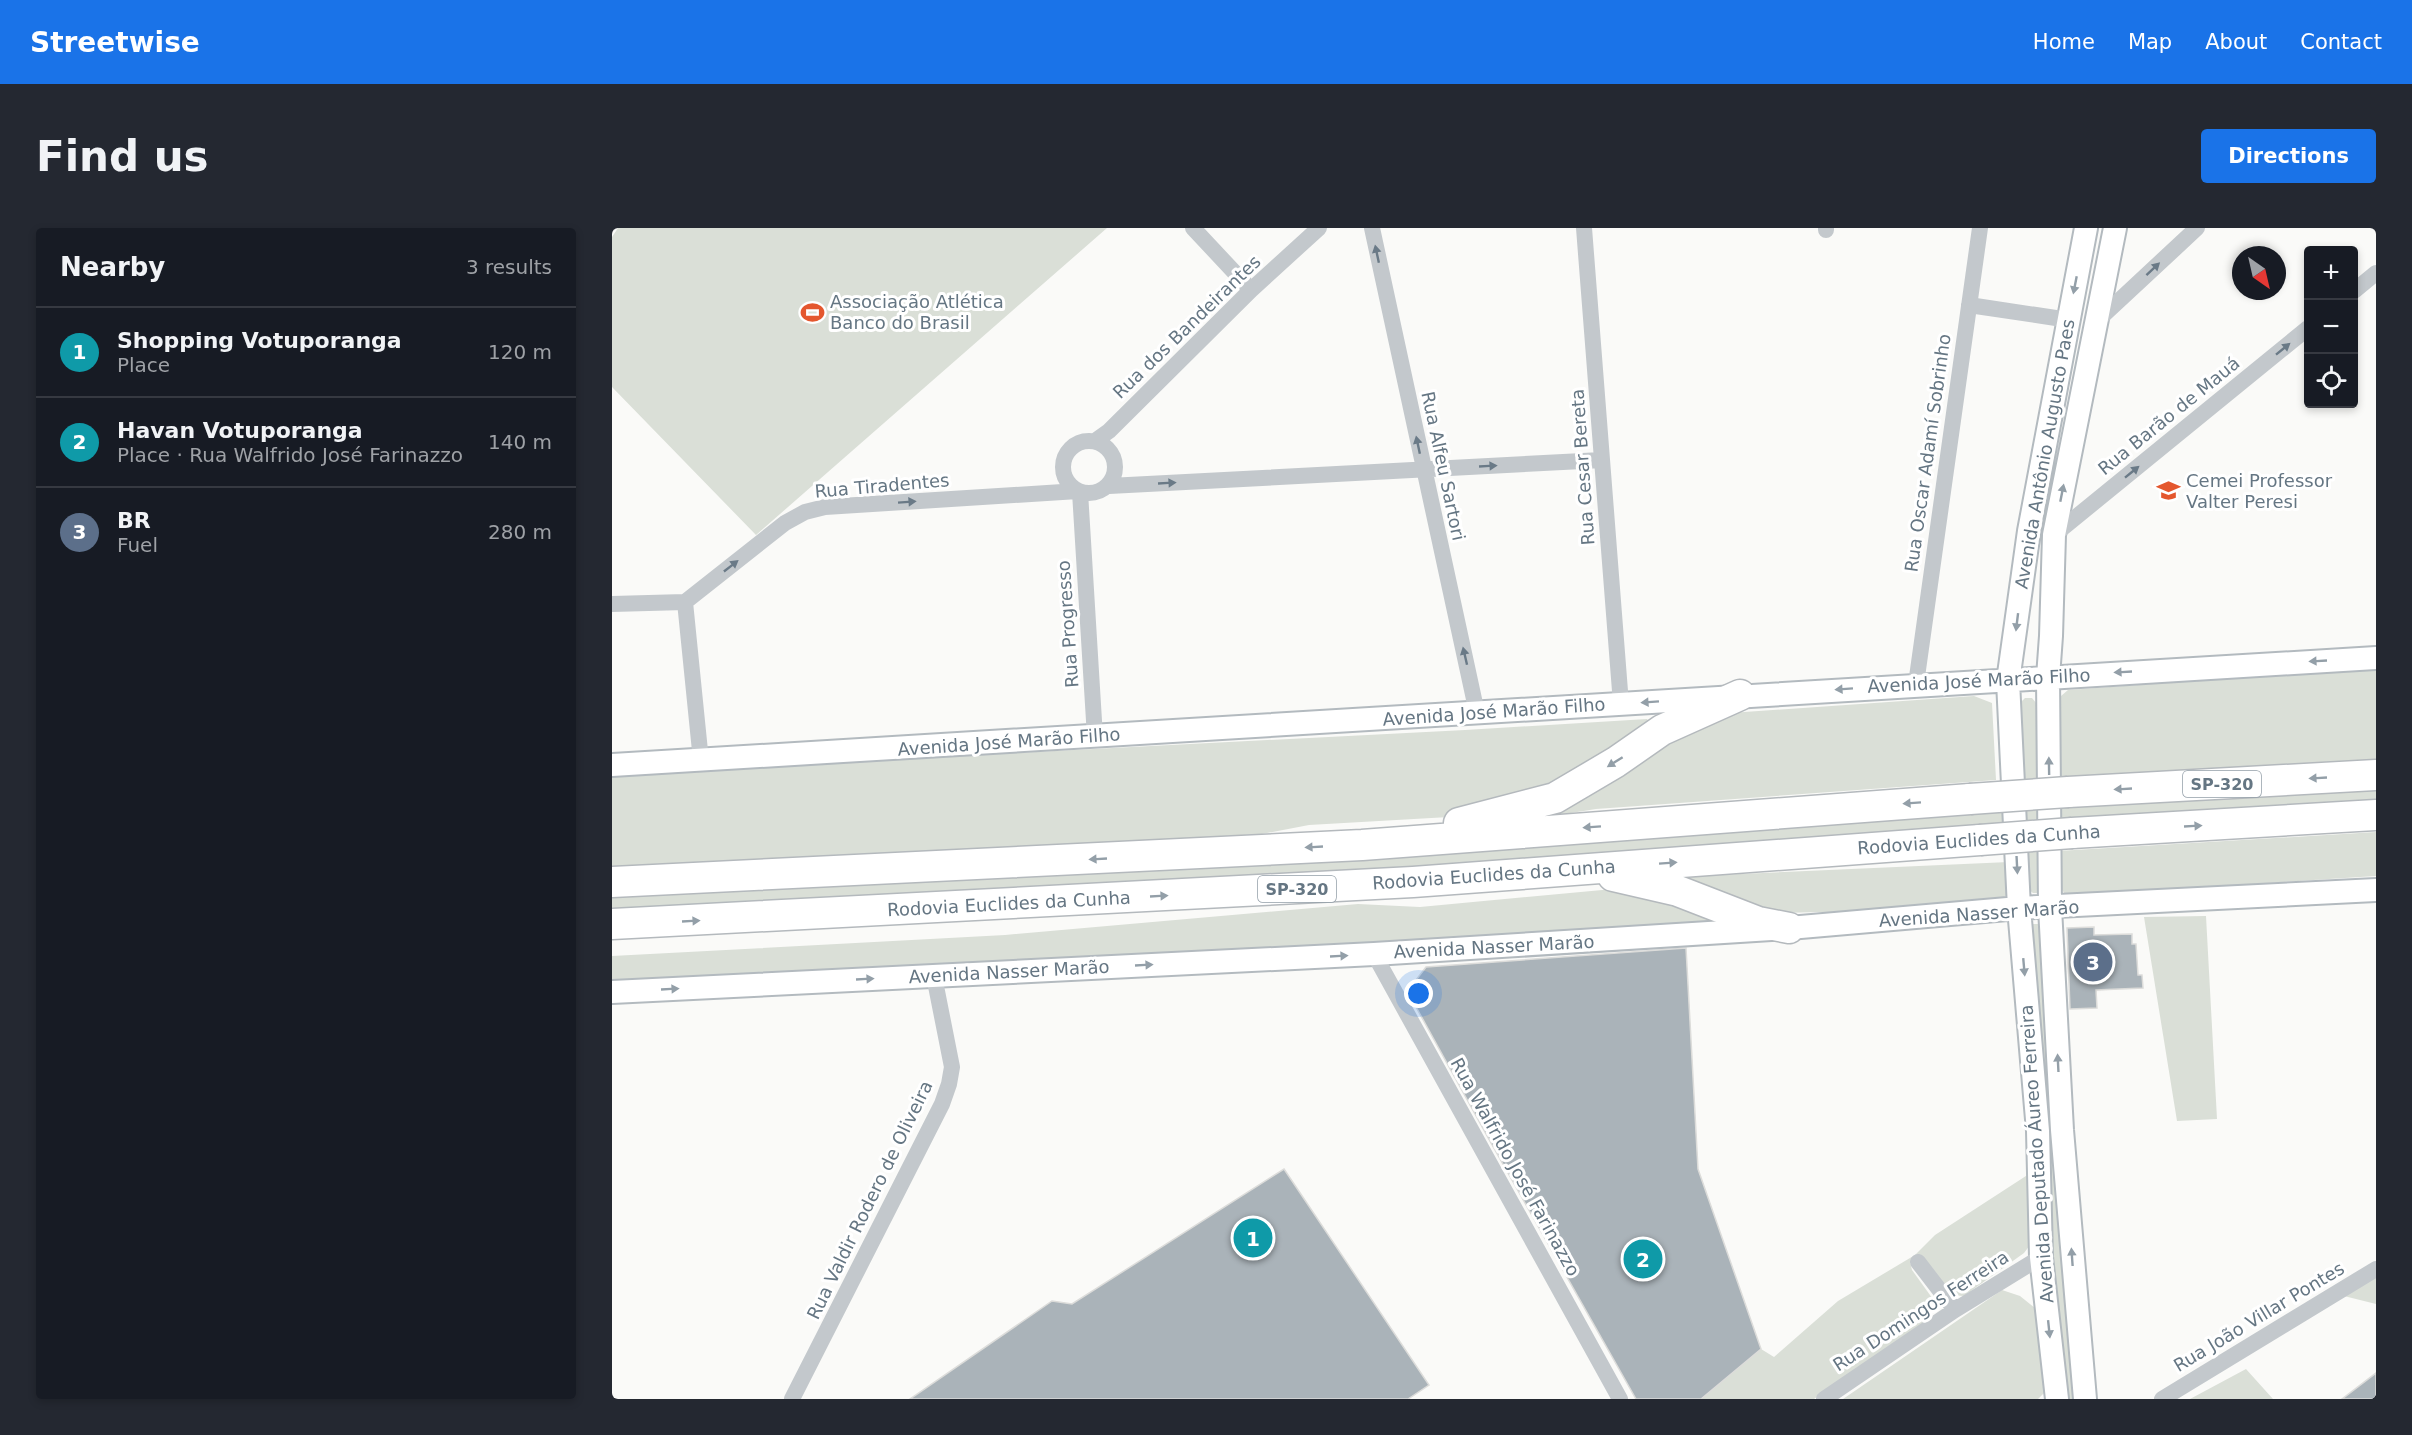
<!DOCTYPE html>
<meta charset="utf-8">
<style>
body{margin:0;font-family:"DejaVu Sans",sans-serif;background:#242831;color:#f1f3f6}
.controls{position:absolute;right:18px;top:18px;display:grid;overflow:hidden;border-radius:6px;box-shadow:0 3px 9px #0003}
.controls button{width:54px;height:54px;display:grid;place-items:center;padding:0;border:0;border-bottom:2px solid #363941;background:#171b24;color:#f1f3f6;font:30px sans-serif}
.compass{position:absolute;left:1620px;top:18px;width:54px;height:54px;border-radius:50%;background:#171b24;box-shadow:0 3px 9px #0003;rotate:146deg}
.you{position:absolute;left:807px;top:766px;width:21px;height:21px;margin:-15px;border:4px solid #fff;border-radius:50%;background:#1a73e8;box-shadow:0 0 0 9px #1a73e833}
.badge{display:grid;place-items:center;width:39px;height:39px;border-radius:50%;background:#1a73e8;color:#fff;font-size:20px;font-weight:700}
.pin{position:absolute;translate:-50% -50%;border:3px solid #fff;box-shadow:0 2px 6px #0006}
.list{margin:0;padding:0;list-style:none}
h2{display:flex;justify-content:space-between;align-items:center;height:78px;margin:0;padding:0 24px;font-size:26px}
h2 small{font-size:20px;font-weight:400;color:#9ea1a6}
.list li{display:grid;grid-template-columns:39px 1fr auto;gap:18px;align-items:center;box-sizing:border-box;height:90px;padding:0 24px;border-top:2px solid #363941}
.list b{display:block;font-size:22px;white-space:nowrap}
.list p{margin:0;font-size:20px;white-space:nowrap;color:#9ea1a6}
.list em{font-size:20px;font-style:normal;color:#9ea1a6}
.icon{flex:none;width:33px;height:33px;fill:none;stroke:currentColor;stroke-width:2;stroke-linecap:round;stroke-linejoin:round}
.map{position:relative;flex:none;width:1764px;height:1171px;overflow:hidden;border-radius:6px}
header{display:flex;align-items:center;gap:36px;box-sizing:border-box;height:84px;padding:0 30px;background:#1a73e8;color:#fff}
header strong{font-size:28px}
nav{display:flex;gap:33px;margin-inline-start:auto;font-size:21px}
.intro{display:flex;align-items:center;justify-content:space-between;box-sizing:border-box;height:144px;padding:0 36px}
h1{margin:0;font-size:42px}
.button{padding:15px 27px;border-radius:6px;background:#1a73e8;color:#fff;font-size:21px;font-weight:700}
main{display:flex;gap:36px;padding:0 36px}
aside{flex:1;background:#171b24;border-radius:6px;box-shadow:0 3px 9px #0003}
.map>svg:first-child{display:block}
</style>
<header>
<strong>Streetwise</strong>
<nav><a>Home</a><a>Map</a><a>About</a><a>Contact</a></nav>
</header>
<div class="intro"><h1>Find us</h1><a class="button">Directions</a></div>
<main>
<aside>
<h2>Nearby<small>3 results</small></h2>
<ul class="list">
<li><span class="badge" style="background:#0f9aa8">1</span><div><b>Shopping Votuporanga</b><p>Place</p></div><em>120 m</em></li>
<li><span class="badge" style="background:#0f9aa8">2</span><div><b>Havan Votuporanga</b><p>Place · Rua Walfrido José Farinazzo</p></div><em>140 m</em></li>
<li><span class="badge" style="background:#5c6f8a">3</span><div><b>BR</b><p>Fuel</p></div><em>280 m</em></li>
</ul>
</aside>
<div class="map">
<svg width="1764" height="1171" viewBox="0 0 1764 1171">
<rect width="100%" height="100%" fill="#fafaf8"/>
<path fill="#dadfd7" d="M6 0H495L144 307 0 159V9Z
M1764 440V533L1447 549 1449 468 1456 462Z
M1362 468 1380 475 1384 552 984 581 940 588 936 582 1006 540 1118 485Z
M1413 470H1420L1425 476 1430 661 1427 665H1421L1416 661 1408 475Z
M1035 491 1040 497 939 566 837 589 697 597 650 606 78 638H0V547L12 545 853 502Z
M1764 557V578L1446 593V576Z
M1395 578 1397 599 967 634 0 689V664Z
M1764 604V648L1454 668 1449 660 1446 623Z
M1397 634 1398 664 1389 672 1241 686 1206 684 1170 685 1143 679 1072 653 1083 648Z
M1001 661 1113 690 1100 695 1030 703 0 759V728L393 707 746 676 808 679Z
M1594 688 1605 891 1565 893 1532 689Z
M1421 696H1430L1444 890 1438 896 1433 895 1418 701Z
M1444 914 1463 1171H1453L1439 1027 1433 919Z
M1417 946 1421 1013 1412 1025 1352 1068 1338 1067 1298 1034 1300 1042 1323 1074 1318 1090 1202 1171H1089L1149 1121 1162 1129 1226 1073 1303 1027 1323 1007Z
M1764 1048V1076L1732 1068Z
M1390 1062 1408 1068 1428 1084 1433 1164 1426 1171H1231Z
M1634 1141 1661 1171H1578Z"/>
<path fill="#aab3b9" stroke="#dcdcda" stroke-width="1.5" d="M1482 699V707L1520 706V716H1524L1526 747H1530L1531 760 1484 762 1485 780 1458 781 1455 700Z
M1074 720 1086 941 1149 1121 1089 1171H1024L879 915 798 768 804 752 814 739Z
M672 941 817 1157 796 1171H298L440 1073 460 1076Z
M1764 1145V1171H1730Z"/>
<g fill="none" stroke-linecap="round" stroke-linejoin="round">
<defs>
<path id="secondary" d="M0 537 1764 430
M0 764 762 726 1177 700 1407 680 1764 662
M1445 1171 1429 1029 1426 903 1407 680 1396 453 1417 303 1474 0
M1473 1171 1450 902 1438 680 1436 449 1439 408 1442 307 1503 0"/>
<path id="motorway" d="M1456 564 1764 547
M847 595 943 570 1004 534 1050 502 1128 467
M1460 605 1764 587
M1001 648 1066 663 1146 694 1177 700
M0 654 750 617 1358 571
M0 696 801 654 1368 612"/>
</defs>
<use href="#secondary" stroke="#b3babf" stroke-width="26"/>
<use href="#motorway" stroke="#b4b9bd" stroke-width="33"/>
<path stroke="#c3c8cc" stroke-width="16" d="M581 0 639 62
M760 0 865 485
M972 0 1009 476
M1214 0V2
M1742 63 1764 45
M1357 77 1457 92
M1484 94 1585 0
M451 239a26 26 0 1 1 52 0a26 26 0 1 1-52 0Z
M483 213 497 203 639 62 707 0
M497 258 990 232
M468 264 483 509
M1442 307 1696 100
M73 374 89 533
M0 376 73 374 173 295 193 284 213 279 466 263
M1304 456 1368 0
M762 726 1008 1171
M1306 1034 1343 1082
M180 1171 330 876 337 856 340 839 322 748
M1212 1171 1343 1082 1429 1029
M1550 1171 1764 1041"/>
<use href="#secondary" stroke="#fff" stroke-width="22"/>
<use href="#motorway" stroke="#fff" stroke-width="30"/>
<defs>
<path id="motorway-bridge" d="M1358 571 1456 564
M1368 612 1460 605"/>
</defs>
<use href="#motorway-bridge" stroke="#b4b9bd" stroke-width="33" stroke-linecap="butt"/>
<use href="#motorway-bridge" stroke="#fff" stroke-width="30"/>
</g>
<defs><path id="oneway-solid" d="M-6-.8H1V-3.2L6.5 0L1 3.2V.8H-6Z" transform="scale(1.5)"/></defs>
<g fill="#6a7a87">
<use href="#oneway-solid" transform="translate(765 26) rotate(-102)"/>
<use href="#oneway-solid" transform="translate(1541 41) rotate(-43)"/>
<use href="#oneway-solid" transform="translate(1671 121) rotate(-39)"/>
<use href="#oneway-solid" transform="translate(806 217) rotate(-102)"/>
<use href="#oneway-solid" transform="translate(876 238) rotate(-3)"/>
<use href="#oneway-solid" transform="translate(1520 244) rotate(-39)"/>
<use href="#oneway-solid" transform="translate(555 255) rotate(-3)"/>
<use href="#oneway-solid" transform="translate(295 274) rotate(-4)"/>
<use href="#oneway-solid" transform="translate(119 338) rotate(-38)"/>
<use href="#oneway-solid" transform="translate(853 428) rotate(-103)"/>
</g>
<g fill="#939fa8">
<use href="#oneway-solid" transform="translate(1463 57) rotate(101)"/>
<use href="#oneway-solid" transform="translate(1450 265) rotate(-79)"/>
<use href="#oneway-solid" transform="translate(1405 394) rotate(97)"/>
<use href="#oneway-solid" transform="translate(1706 433) rotate(177)"/>
<use href="#oneway-solid" transform="translate(1511 444) rotate(177)"/>
<use href="#oneway-solid" transform="translate(1232 461) rotate(176)"/>
<use href="#oneway-solid" transform="translate(1038 474) rotate(176)"/>
<use href="#oneway-solid" transform="translate(1003 534) rotate(148)"/>
<use href="#oneway-solid" transform="translate(1437 538) rotate(-91)"/>
<use href="#oneway-solid" transform="translate(1706 550) rotate(177)"/>
<use href="#oneway-solid" transform="translate(1511 561) rotate(177)"/>
<use href="#oneway-solid" transform="translate(1300 575) rotate(176)"/>
<use href="#oneway-solid" transform="translate(1581 598) rotate(-3)"/>
<use href="#oneway-solid" transform="translate(980 599) rotate(176)"/>
<use href="#oneway-solid" transform="translate(702 619) rotate(177)"/>
<use href="#oneway-solid" transform="translate(486 631) rotate(177)"/>
<use href="#oneway-solid" transform="translate(1056 635) rotate(-4)"/>
<use href="#oneway-solid" transform="translate(1405 637) rotate(87)"/>
<use href="#oneway-solid" transform="translate(547 668) rotate(-3)"/>
<use href="#oneway-solid" transform="translate(79 693) rotate(-3)"/>
<use href="#oneway-solid" transform="translate(727 728) rotate(-3)"/>
<use href="#oneway-solid" transform="translate(532 737) rotate(-3)"/>
<use href="#oneway-solid" transform="translate(1412 739) rotate(85)"/>
<use href="#oneway-solid" transform="translate(253 751) rotate(-3)"/>
<use href="#oneway-solid" transform="translate(58 761) rotate(-3)"/>
<use href="#oneway-solid" transform="translate(1446 835) rotate(-93)"/>
<use href="#oneway-solid" transform="translate(1460 1029) rotate(-94)"/>
<use href="#oneway-solid" transform="translate(1437 1101) rotate(84)"/>
</g>
<defs>
<symbol id="stadium-bare" viewBox="-9 -9 18 18"><path d="M0-5a6.5 5 0 1 0 0 10a6.5 5 0 1 0 0-10ZM-3.5-1.8h7v3.6h-7Z" fill="#e4572e" stroke="#fff" stroke-width="2.5" paint-order="stroke"/></symbol>
<symbol id="school-bare" viewBox="-9 -9 18 18"><path d="M0-5L7-2L0 1L-7-2ZM-4 1L0 2.5L4 1V4Q0 6-4 4Z" fill="#e4572e" stroke="#fff" stroke-width="2.5" paint-order="stroke"/></symbol>
</defs>
<g fill-rule="evenodd">
<use href="#stadium-bare" x="184" y="68" width="33" height="33"/>
<use href="#school-bare" x="1540" y="246" width="33" height="33"/>
</g>
<g text-anchor="middle" stroke-width="6" stroke-linejoin="round" paint-order="stroke">
<g fill="#fff" stroke="#939fa8" stroke-width="1.5">
<rect x="1571" y="543" width="78" height="26" rx="4.5"/>
<rect x="646" y="648" width="78" height="26" rx="4.5"/>
</g>
<g font-size="16" font-weight="bold" fill="#657683">
<text x="1610" y="562">SP-320</text>
<text x="685" y="667">SP-320</text>
</g>
<g font-size="18" fill="#657683" stroke="#fff" text-anchor="start">
<text x="218" y="80">Associação Atlética<tspan x="218" dy="21">Banco do Brasil</tspan></text>
<text x="1574" y="259">Cemei Professor<tspan x="1574" dy="21">Valter Peresi</tspan></text>
</g>
<g font-size="18" fill="#657683" stroke="#fff">
<text transform="translate(575 99) rotate(-44)" y="6">Rua dos Bandeirantes</text>
<text transform="translate(1557 188) rotate(-39)" y="6">Rua Barão de Mauá</text>
<text transform="translate(1316 225) rotate(-82)" y="6">Rua Oscar Adamí Sobrinho</text>
<text transform="translate(1433 226) rotate(-80)" y="6">Avenida Antônio Augusto Paes</text>
<text transform="translate(831 238) rotate(78)" y="6">Rua Alfeu Sartori</text>
<text transform="translate(971 239) rotate(-94)" y="6">Rua Cesar Bereta</text>
<text transform="translate(270 258) rotate(-5)" y="6">Rua Tiradentes</text>
<text transform="translate(456 396) rotate(-94)" y="6">Rua Progresso</text>
<text transform="translate(1367 453) rotate(-3)" y="6">Avenida José Marão Filho</text>
<text transform="translate(882 484) rotate(-4)" y="6">Avenida José Marão Filho</text>
<text transform="translate(397 514) rotate(-4)" y="6">Avenida José Marão Filho</text>
<text transform="translate(1367 612) rotate(-4)" y="6">Rodovia Euclides da Cunha</text>
<text transform="translate(882 647) rotate(-4)" y="6">Rodovia Euclides da Cunha</text>
<text transform="translate(397 676) rotate(-3)" y="6">Rodovia Euclides da Cunha</text>
<text transform="translate(1367 686) rotate(-4)" y="6">Avenida Nasser Marão</text>
<text transform="translate(882 719) rotate(-3)" y="6">Avenida Nasser Marão</text>
<text transform="translate(397 744) rotate(-3)" y="6">Avenida Nasser Marão</text>
<text transform="translate(1425 926) rotate(-94)" y="6">Avenida Deputado Áureo Ferreira</text>
<text transform="translate(903 939) rotate(61)" y="6">Rua Walfrido José Farinazzo</text>
<text transform="translate(258 972) rotate(-64)" y="6">Rua Valdir Rodero de Oliveira</text>
<text transform="translate(1309 1083) rotate(-33)" y="6">Rua Domingos Ferreira</text>
<text transform="translate(1647 1089) rotate(-31)" y="6">Rua João Villar Pontes</text>
</g>
</g>
</svg>
<div class="controls">
<button>+</button>
<button>−</button>
<button><svg class="icon" aria-label="locate" viewBox="0 0 24 24"><circle cx="12" cy="12" r="6"/><path d="M12 2v4M12 18v4M2 12h4M18 12h4"/></svg></button>
</div>
<svg class="compass" viewBox="-18 -18 36 36"><path d="M0-13l5 13h-10z" fill="#e53935"/><path d="M0 13l5-13h-10z" fill="#9ea1a6"/></svg>
<div class="you"></div>
<div class="pin badge" style="left:641px;top:1010px;background:#0f9aa8">1</div>
<div class="pin badge" style="left:1031px;top:1031px;background:#0f9aa8">2</div>
<div class="pin badge" style="left:1481px;top:734px;background:#5c6f8a">3</div>
</div>
</main>
